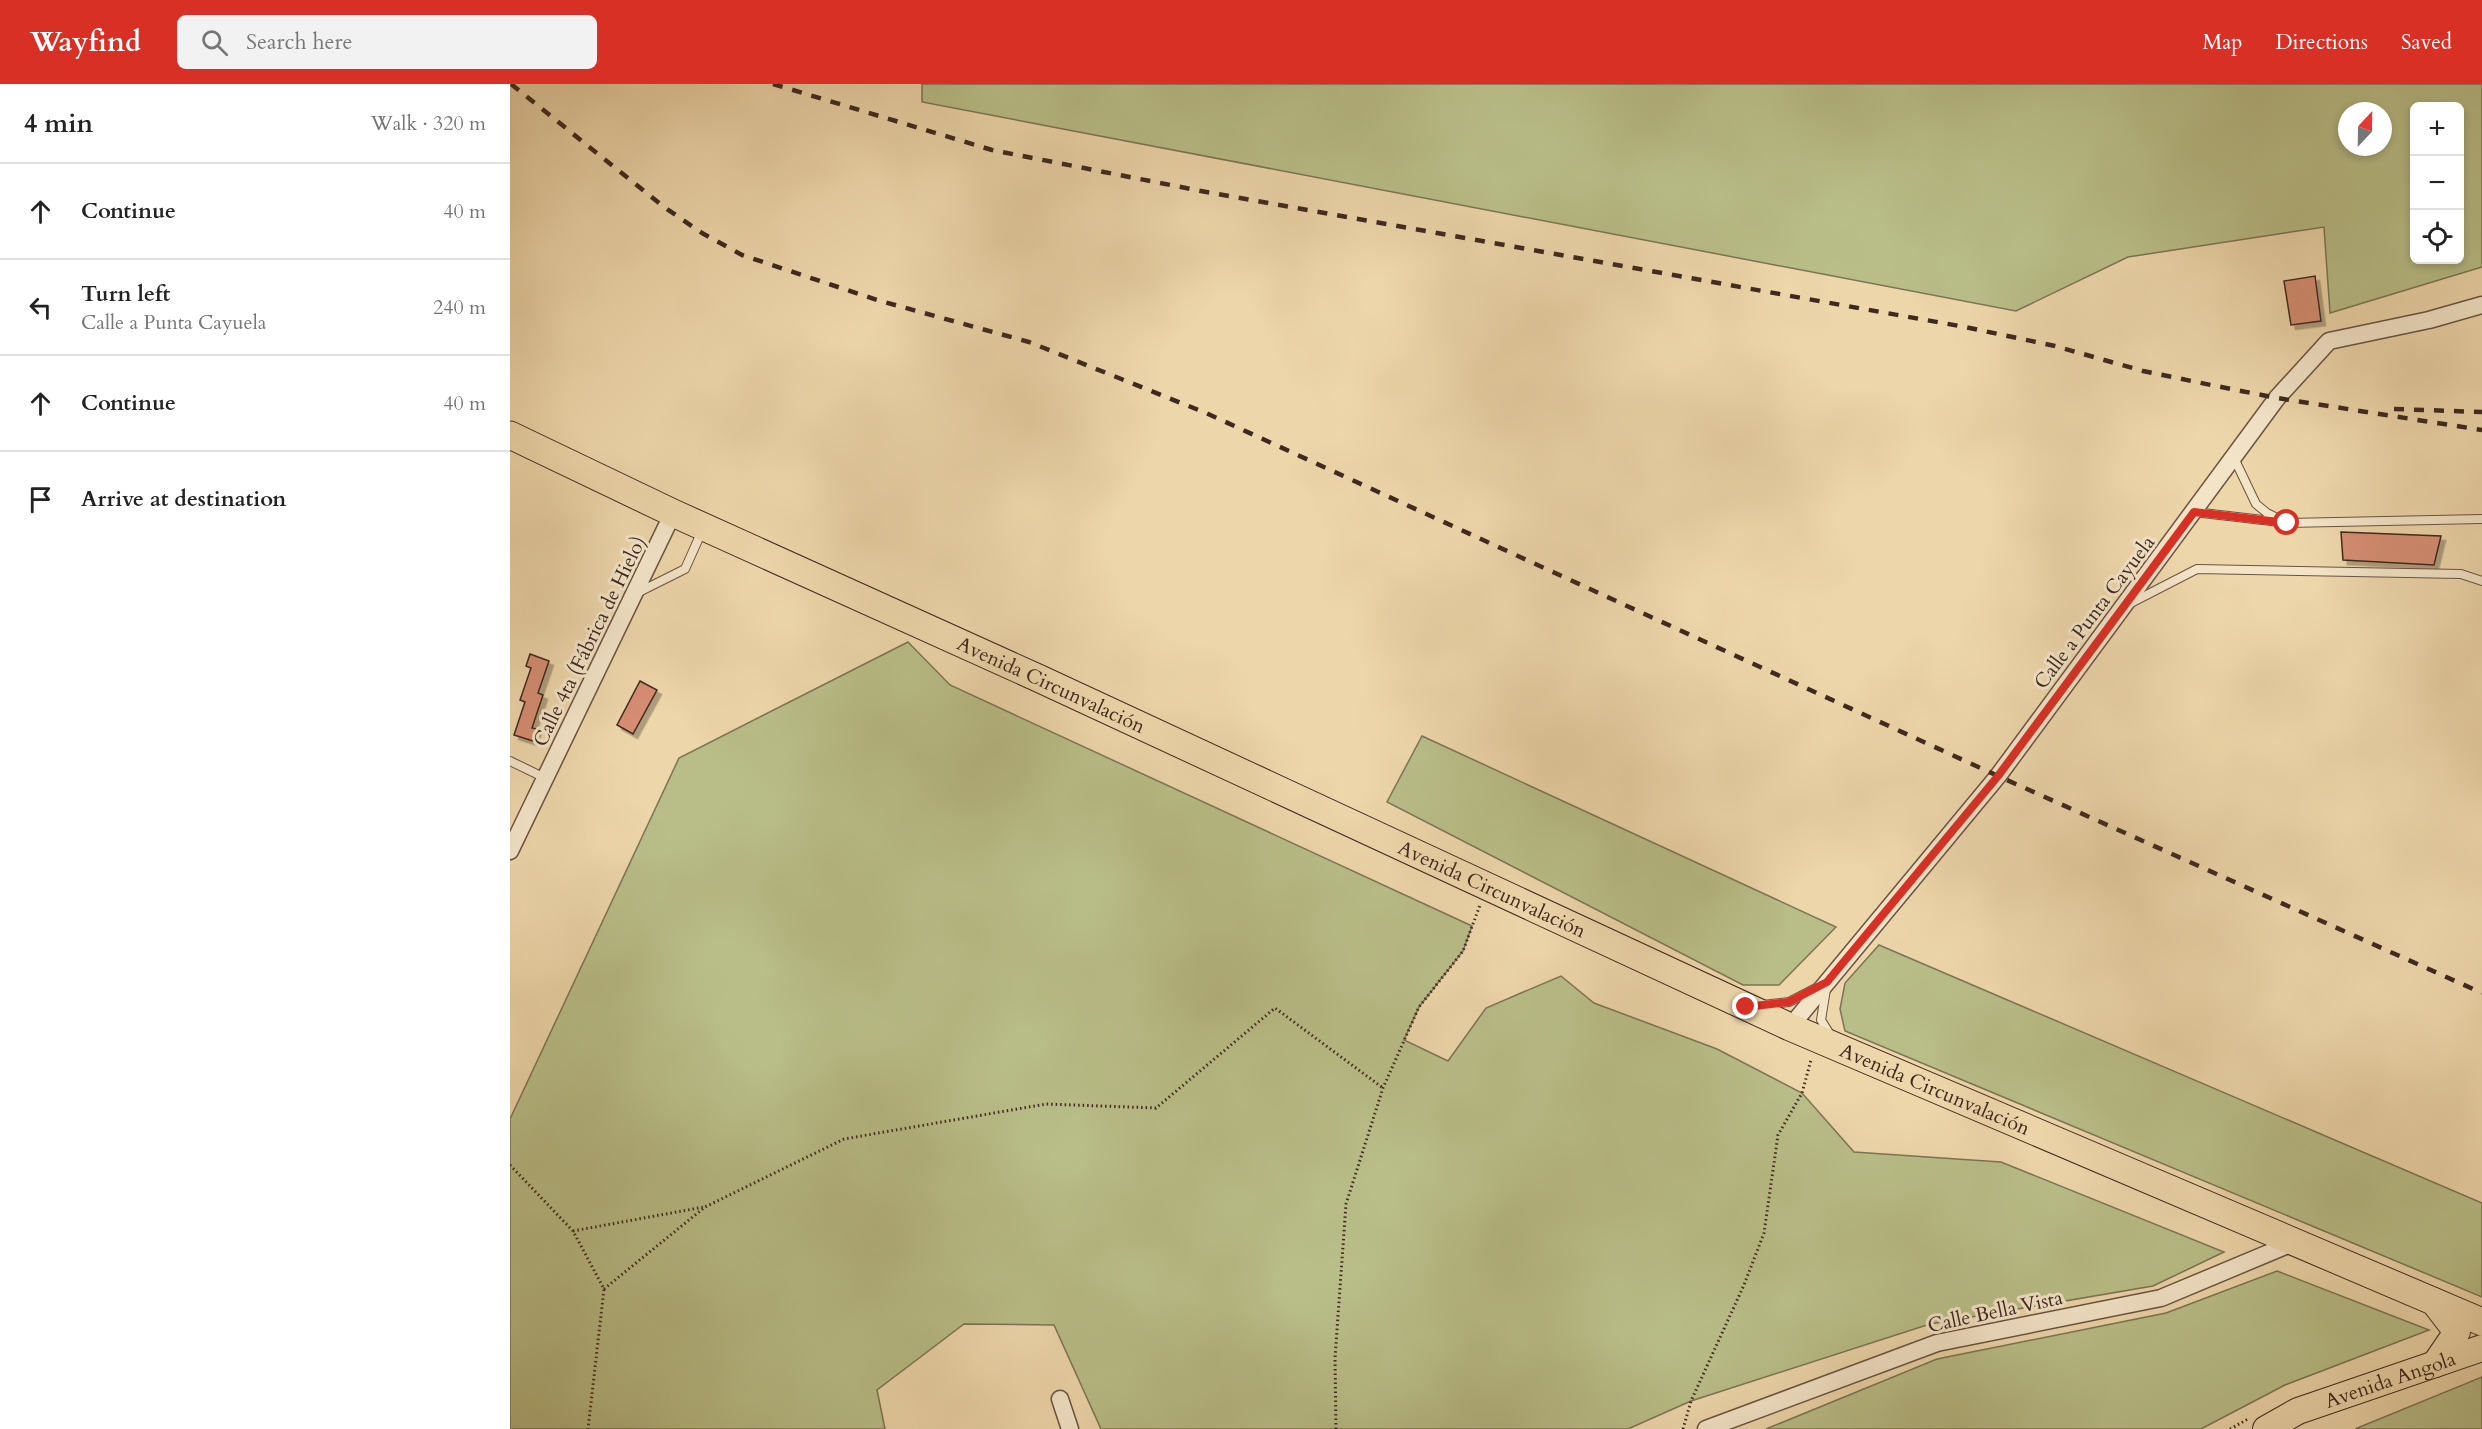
<!DOCTYPE html>
<meta charset="utf-8">
<style>
body{margin:0;font-family:Cardo,serif;background:#f2f2f2;color:#222}
.controls{position:absolute;right:18px;top:18px;display:grid;overflow:hidden;border-radius:9px;box-shadow:0 3px 9px #0003}
.controls button{width:54px;height:54px;display:grid;place-items:center;padding:0;border:0;border-bottom:2px solid #e0e0e0;background:#fff;color:#222;font:30px sans-serif}
.compass{position:absolute;left:1828px;top:18px;width:54px;height:54px;border-radius:50%;background:#fff;box-shadow:0 3px 9px #0003;rotate:22deg}
.stop{position:absolute;width:18px;height:18px;margin:-14px;border:4px solid #d93025;border-radius:50%;background:#fff}
.stop.end{background:#d93025;border-color:#fff;box-shadow:0 2px 6px #0008}
.list{margin:0;padding:0;list-style:none}
h2{display:flex;justify-content:space-between;align-items:center;height:78px;margin:0;padding:0 24px;font-size:26px}
h2 small{font-size:20px;font-weight:400;color:#767676}
.list li{display:grid;grid-template-columns:39px 1fr auto;gap:18px;align-items:center;box-sizing:border-box;height:96px;padding:0 24px;border-top:2px solid #e0e0e0}
.list b{display:block;font-size:22px;white-space:nowrap}
.list p{margin:0;font-size:20px;white-space:nowrap;color:#767676}
.list em{font-size:20px;font-style:normal;color:#767676}
.icon{flex:none;width:33px;height:33px;fill:none;stroke:currentColor;stroke-width:2;stroke-linecap:round;stroke-linejoin:round}
.map{position:relative;flex:none;width:1972px;height:1345px;overflow:hidden}
header{display:flex;align-items:center;gap:36px;box-sizing:border-box;height:84px;padding:0 30px;background:#d93025;color:#fff}
header strong{font-size:28px}
nav{display:flex;gap:33px;margin-inline-start:auto;font-size:21px}
.search{width:420px;height:54px;background:#f2f2f2;display:flex;align-items:center;gap:15px;box-sizing:border-box;padding:0 21px;border-radius:9px;color:#767676;font-size:22px}
main{display:flex}
aside{flex:1;background:#fff}
.map>svg:first-child{display:block}
</style>
<header>
<strong>Wayfind</strong>
<div class="search"><svg class="icon" aria-label="search" viewBox="0 0 24 24"><circle cx="10" cy="10" r="6"/><path d="M15 15l6 6"/></svg>Search here</div>
<nav><a>Map</a><a>Directions</a><a>Saved</a></nav>
</header>
<main>
<aside>
<h2>4 min<small>Walk · 320 m</small></h2>
<ul class="list">
<li><svg class="icon" aria-label="ahead" viewBox="0 0 24 24"><path d="M12 20V5M6 11l6-6 6 6"/></svg><div><b>Continue</b></div><em>40 m</em></li>
<li><svg class="icon" aria-label="left" viewBox="0 0 24 24"><path d="M17 20v-9H6M10 6l-5 5 5 5"/></svg><div><b>Turn left</b><p>Calle a Punta Cayuela</p></div><em>240 m</em></li>
<li><svg class="icon" aria-label="ahead" viewBox="0 0 24 24"><path d="M12 20V5M6 11l6-6 6 6"/></svg><div><b>Continue</b></div><em>40 m</em></li>
<li><svg class="icon" aria-label="arrive" viewBox="0 0 24 24"><path d="M6 21V4h12l-3 4 3 4H6"/></svg><div><b>Arrive at destination</b></div></li>
</ul>
</aside>
<div class="map">
<svg width="1972" height="1345" viewBox="0 0 1972 1345">
<defs>
<filter id="shadow"><feDropShadow dx="4.5" dy="4.5" stdDeviation="0" flood-color="#0004"/></filter>
</defs>
<rect width="100%" height="100%" fill="#edd6aa"/>
<filter id="stains"><feTurbulence type="fractalNoise" baseFrequency=".00333" numOctaves="4"/><feColorMatrix values="0 0 0 0 .2 0 0 0 0 .09 0 0 0 0 .02 0 0 0 .5 -.17"/></filter>
<radialGradient id="worn" r=".72"><stop offset=".6" stop-color="#630" stop-opacity="0"/><stop offset="1" stop-color="#630" stop-opacity=".3"/></radialGradient>
<path fill="#b9be88" stroke="#7c7454" stroke-width="1.5" fill-rule="evenodd" d="M412 0H1972V183L1820 229 1814 143 1618 173 1506 227 412 18ZM1904 22H1950V176H1904ZM1837 27H1873V63H1837Z
M398 558 440 601 962 842 953 867 909 923 894 956 938 977 976 924 1051 892 1084 919 1207 965 1292 1009 1344 1068 1491 1078 1714 1168 1643 1202 1420 1240 1181 1317 1118 1345H591L544 1241 454 1240 367 1306 375 1345H0V1035L169 674Z
M912 652 1326 843 1269 901H1233L877 718Z
M1369 861 1972 1119V1213L1335 947 1330 925 1335 899Z
M1767 1187 1919 1246 1775 1301 1691 1345H1256L1427 1275 1656 1229Z
M1972 1293V1345H1845Z"/>
<path fill="#d68e73" stroke="#3e291f" stroke-width="1.5" filter="url(#shadow)" d="M1805 192 1811 237 1781 241 1774 197Z
M1831 448 1931 452 1924 481 1833 476Z
M20 570 39 577 28 609 33 611 22 644 27 645 23 657 4 651 15 618 10 616 21 584 16 582Z
M130 597 147 606 123 650 107 641Z"/>
<g fill="none" stroke-linecap="round" stroke-linejoin="round">
<defs>
<path id="service" d="M1724 374 1746 420 1757 429 1777 439 1972 435
M1684 428 1770 438
M127 509 175 485 192 447
M1619 520 1687 485 1951 490 1972 497
M0 677 35 694
M1316 905 1311 936 1321 952
M1253 921 1279 918 1308 903"/>
<path id="minor" d="M0 767 163 429
M1280 943 1488 692 1767 314 1819 257 1919 236 1972 221
M550 1315 560 1345
M1196 1345 1427 1259 1651 1214 1785 1158"/>
<g id="primary">
<path d="M1923 1217 1947 1248 1925 1280"/>
<path id="s1" d="M1756 1345 1788 1327 1972 1264"/>
</g>
<g id="trunk">
<path id="s2" d="M0 351 163 429 528 594 1280 943 1972 1238"/>
</g>
</defs>
<use href="#service" stroke="#6a5442" stroke-width="10"/>
<use href="#minor" stroke="#6a5442" stroke-width="19"/>
<use href="#primary" stroke="#3e291f" stroke-width="28"/>
<use href="#trunk" stroke="#3e291f" stroke-width="29"/>
<path stroke="#3e291f" stroke-width="3" stroke-dasharray="1.5 3" stroke-linecap="butt" d="M0 1081 63 1147 94 1205 78 1345
M63 1147 194 1123
M94 1205 195 1123 334 1055 536 1020 646 1024 765 924 873 1004
M826 1345 825 1274 836 1120 873 1004 909 923 953 867 970 821
M1173 1345 1181 1317 1234 1201 1254 1149 1268 1051 1292 1009 1301 976
M1720 1345 1738 1335"/>
<use href="#service" stroke="#f3e4c8" stroke-width="8"/>
<use href="#minor" stroke="#f3e4c8" stroke-width="16"/>
<use href="#primary" stroke="#edd6aa" stroke-width="26"/>
<use href="#trunk" stroke="#edd6aa" stroke-width="27"/>
<path stroke="#3e291f" stroke-width="4.5" stroke-dasharray="10 10" stroke-linecap="butt" d="M1 0 154 123 192 149 232 171 367 216 519 258 696 329 1488 692 1972 909
M263 0 482 66 691 107 1455 243 1545 262 1633 287 1701 301 1767 314 1972 346
M1884 325 1972 328"/>
</g>
<g fill="none" stroke-linecap="round" stroke-linejoin="round">
<path stroke="#d93025" stroke-width="8" d="M1236 923 1279 918 1317 898 1488 692 1684 428 1777 439"/>
</g>
<g text-anchor="middle" stroke-width="6" stroke-linejoin="round" paint-order="stroke">
<g font-size="20" fill="#3e291f" stroke="#f3e4c8">
<text transform="translate(1584 528) rotate(-53)" y="7">Calle a Punta Cayuela</text>
<text transform="translate(79 557) rotate(-64)" y="7">Calle 4ta (Fábrica de Hielo)</text>
<text dy="7" stroke="none"><textPath href="#s2" startOffset="596">Avenida Circunvalación</textPath></text>
<text dy="7" stroke="none"><textPath href="#s2" startOffset="1082">Avenida Circunvalación</textPath></text>
<text dy="7" stroke="none"><textPath href="#s2" startOffset="1568">Avenida Circunvalación</textPath></text>
<text transform="translate(1485 1227) rotate(-12)" y="7">Calle Bella Vista</text>
<text dy="7" stroke="none"><textPath href="#s1" startOffset="134">Avenida Angola</textPath></text>
</g>
</g>
<rect width="100%" height="100%" filter="url(#stains)"/>
<rect width="100%" height="100%" fill="url(#worn)"/>
</svg>
<div class="controls">
<button>+</button>
<button>−</button>
<button><svg class="icon" aria-label="locate" viewBox="0 0 24 24"><circle cx="12" cy="12" r="6"/><path d="M12 2v4M12 18v4M2 12h4M18 12h4"/></svg></button>
</div>
<svg class="compass" viewBox="-18 -18 36 36"><path d="M0-13l5 13h-10z" fill="#e53935"/><path d="M0 13l5-13h-10z" fill="#767676"/></svg>
<div class="stop" style="left:1777px;top:439px"></div>
<div class="stop end" style="left:1236px;top:923px"></div>
</div>
</main>
